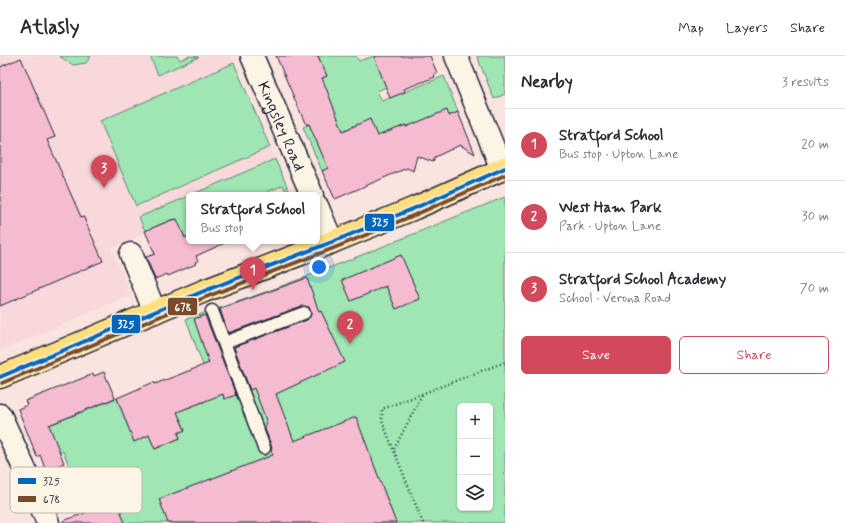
<!DOCTYPE html>
<meta charset="utf-8">
<style>
body{margin:0;font-family:Mynerve,sans-serif;background:#f7f7f7;color:#2b2b33}
.controls{position:absolute;right:12px;bottom:12px;display:grid;overflow:hidden;border-radius:6px;box-shadow:0 1px 3px #0004}
.controls button{width:36px;height:36px;display:grid;place-items:center;padding:0;border:0;border-bottom:1px solid #e1e1e2;background:#fff;color:#2b2b33;font:20px sans-serif}
.you{position:absolute;left:319px;top:211px;width:14px;height:14px;margin:-10px;border:3px solid #fff;border-radius:50%;background:#1a73e8;box-shadow:0 0 0 6px #1a73e833}
.badge{display:grid;place-items:center;width:26px;height:26px;border-radius:50%;background:#d1495b;color:#fff;font-size:13px;font-weight:700}
.pin{position:absolute;translate:-50% -33px;filter:drop-shadow(0 1px 2px #0008)}
.pin::after{content:'';position:absolute;top:21px;width:14px;height:12px;background:inherit;clip-path:polygon(0 0,100% 0,50% 100%)}
.popup{position:absolute;left:186px;top:136px;width:134px;height:52px;box-sizing:border-box;display:grid;place-content:center;border-radius:6px;background:#fff;filter:drop-shadow(0 1px 3px #0005);font-size:13px;white-space:nowrap;color:#7c7c81}
.popup b{font-size:15px;color:#2b2b33}
.popup::after{content:'';position:absolute;left:50%;top:100%;margin-left:-8px;border:8px solid transparent;border-top-color:#fff}
.list{margin:0;padding:0;list-style:none}
h2{display:flex;justify-content:space-between;align-items:center;height:52px;margin:0;padding:0 16px;font-size:17px}
h2 small{font-size:13px;font-weight:400;color:#7c7c81}
.list li{display:grid;grid-template-columns:26px 1fr auto;gap:12px;align-items:center;box-sizing:border-box;height:72px;padding:0 16px;border-top:1px solid #e1e1e2}
.list b{display:block;font-size:15px;white-space:nowrap}
.list p{margin:0;font-size:13px;white-space:nowrap;color:#7c7c81}
.list em{font-size:13px;font-style:normal;color:#7c7c81}
.actions{display:flex;gap:8px;padding:12px 16px}
.actions a{flex:1;padding:9px 0;border:1px solid #d1495b;border-radius:6px;text-align:center;font-size:14px;color:#d1495b}
.actions .main{background:#d1495b;color:#fff}
.icon{flex:none;width:22px;height:22px;fill:none;stroke:currentColor;stroke-width:2;stroke-linecap:round;stroke-linejoin:round}
.map{position:relative;flex:none;width:505px;height:467px;overflow:hidden}
header{display:flex;align-items:center;gap:24px;box-sizing:border-box;height:56px;padding:0 20px;background:#fff;border-bottom:1px solid #e1e1e2}
header strong{font-size:19px}
nav{display:flex;gap:22px;margin-inline-start:auto;font-size:14px}
main{display:flex}
aside{flex:1;background:#fff}
.map>svg:first-child{display:block}
</style>
<header>
<strong>Atlasly</strong>
<nav><a>Map</a><a>Layers</a><a>Share</a></nav>
</header>
<main>
<div class="map">
<svg width="505" height="467" viewBox="0 0 505 467">
<rect width="100%" height="100%" fill="#fae4df"/>
<filter id="ink" filterUnits="userSpaceOnUse"><feTurbulence type="fractalNoise" baseFrequency=".025" numOctaves="2"/><feDisplacementMap in="SourceGraphic" scale="8" xChannelSelector="R" yChannelSelector="G"/><feConvolveMatrix kernelMatrix="1 2 1 2 8 2 1 2 1" color-interpolation-filters="sRGB"/></filter>
<g filter="url(#ink)">
<path fill="#f8d8db" d="M0 0H150L158 19 201 0H231L275 103 139 161 145 175 137 181 111 192 131 239 0 295Z"/>
<path fill="#9fe6b3" stroke="#608477" fill-rule="evenodd" d="M59 0H91L86 7 73 9Z
M150 0H177L180 4 189 0 199 1 158 19Z
M318 0H356L359 5 374 0 401 25 377 35 382 45 444 20 458 56 449 60 447 55 407 73 405 69 400 71 389 86 363 79 358 68 349 72 361 98 322 115 303 71 330 59 320 23 327 20Z
M477 0H505V38L494 43Z
M234 7 270 91 136 150 100 65Z
M275 103 291 139H288L283 129 261 139H191Z
M189 140V183L188 180 182 183 173 163 145 175 139 161Z
M505 141V467H125L88 456 81 438 59 446 49 422 66 415 73 433 78 432 63 395 51 400 47 370 117 342 134 385 149 379 155 393 180 382 178 377 185 374 180 362 147 375 141 361 181 354 191 351 189 344 192 343 195 349 204 346V312L186 263C295 229 399 183 505 141ZM460 350H490V452H460Z"/>
<path fill="#f5bcd1" stroke="#22223b" d="M276 0H318L327 20 322 22 343 75 370 63 377 80 406 69V71L447 54 449 60 458 56 475 98 460 89 435 101 433 106 417 100 413 115 407 112 335 143 322 115 328 112 309 68 307 69 306 67H305Z
M374 0H430L437 17 434 18 435 21 404 33 405 36 390 42Z
M21 2 55 81 47 84 81 161 83 160 103 205 0 250V11Z
M174 163V164L177 163 185 182 188 180 189 185H229L196 200 198 205 195 206 196 208 168 220 167 218 155 223 146 201 155 198 145 175Z
M401 199 420 243 396 253 386 230 351 245 342 224Z
M307 222 319 256 321 255 345 306 276 338 294 385 356 361 396 467H168L159 443 273 399 271 394 272 393 271 389 265 373 266 364 254 332 250 334 234 291 307 264 310 261 311 258 309 251 302 250 228 277 220 253Z
M205 259 236 339 224 343 223 338 177 356 185 374 178 377 180 382 155 393 149 379 134 386 117 342 154 326 155 328 209 307 194 263Z
M104 316 115 342 49 369 64 407 46 415 40 399 37 401 18 353 27 349 25 345 93 318 94 320Z
M117 445 125 467H63V465Z"/>
<g fill="none" stroke-linecap="round" stroke-linejoin="round">
<defs>
<path id="service" d="M212 255 264 392
M224 287 304 257"/>
<g id="minor">
<path id="s1" d="M252 0 312 139"/>
<path d="M456 0 502 113"/>
<path d="M317 150 332 186"/>
<path d="M131 198 155 256"/>
<path d="M0 359 35 436 48 467"/>
</g>
<path id="primary" d="M0 321 204 235 332 186 415 152 505 112"/>
</defs>
<use href="#service" stroke="#22223b" stroke-width="15"/>
<use href="#minor" stroke="#22223b" stroke-width="25"/>
<use href="#primary" stroke="#22223b" stroke-width="25"/>
<path stroke="#22223b" stroke-width="2.5" stroke-dasharray="1 3" stroke-linecap="butt" d="M394 393 422 339
M423 467 382 365V353L505 306"/>
<use href="#service" stroke="#fcf5e5" stroke-width="12"/>
<use href="#minor" stroke="#fcf5e5" stroke-width="22"/>
<use href="#primary" stroke="#fedf80" stroke-width="22"/>
<defs>
<path id="bus-1" d="M0 321 204 235 332 186 415 152 505 112"/>
<path id="bus-2" d="M2 327 206 241 334 192 417 158 505 119"/>
</defs>
<use href="#bus-1" stroke="#fcf5e5" stroke-width="7"/>
<use href="#bus-2" stroke="#fcf5e5" stroke-width="7"/>
<use href="#bus-1" stroke="#0065bd" stroke-width="4"/>
<use href="#bus-2" stroke="#7a4b2a" stroke-width="4"/>
</g>
</g>
<g text-anchor="middle" stroke-width="4" stroke-linejoin="round" paint-order="stroke">
<g font-size="16" fill="#22223b" stroke="#fcf5e5">
<text dy="6" stroke="none"><textPath href="#s1" startOffset="76">Kingsley Road</textPath></text>
</g>
</g>
<rect x="10" y="411" width="132" height="46" rx="6" fill="#fcf5e5" stroke="#bbb6b2" stroke-width="1"/>
<rect x="18" y="422" width="18" height="6" fill="#0065bd"/>
<rect x="18" y="440" width="18" height="6" fill="#7a4b2a"/>
<g font-size="11" fill="#22223b">
<text x="43" y="429">325</text>
<text x="43" y="447">678</text>
</g>
<g stroke="#fcf5e5" stroke-width="1.5">
<rect x="364" y="157" width="31" height="19" rx="4" fill="#0065bd"/>
<rect x="167" y="241" width="31" height="19" rx="4" fill="#7a4b2a"/>
<rect x="111" y="258" width="30" height="20" rx="4" fill="#0065bd"/>
</g>
<g font-size="11" text-anchor="middle" font-weight="bold" fill="#fff">
<text x="380" y="170">325</text>
<text x="183" y="255">678</text>
<text x="126" y="272">325</text>
</g>
</svg>
<div class="controls">
<button>+</button>
<button>−</button>
<button><svg class="icon" aria-label="layers" viewBox="0 0 24 24"><path d="M12 4l9 5-9 5-9-5zM3 14l9 5 9-5"/></svg></button>
</div>
<div class="you"></div>
<div class="pin badge" style="left:253px;top:234px">1</div>
<div class="popup"><b>Stratford School</b>Bus stop</div>
<div class="pin badge" style="left:350px;top:288px">2</div>
<div class="pin badge" style="left:104px;top:132px">3</div>
</div>
<aside>
<h2>Nearby<small>3 results</small></h2>
<ul class="list">
<li><span class="badge">1</span><div><b>Stratford School</b><p>Bus stop · Upton Lane</p></div><em>20 m</em></li>
<li><span class="badge">2</span><div><b>West Ham Park</b><p>Park · Upton Lane</p></div><em>30 m</em></li>
<li><span class="badge">3</span><div><b>Stratford School Academy</b><p>School · Verona Road</p></div><em>70 m</em></li>
</ul>
<div class="actions"><a class="main">Save</a><a>Share</a></div>
</aside>
</main>
